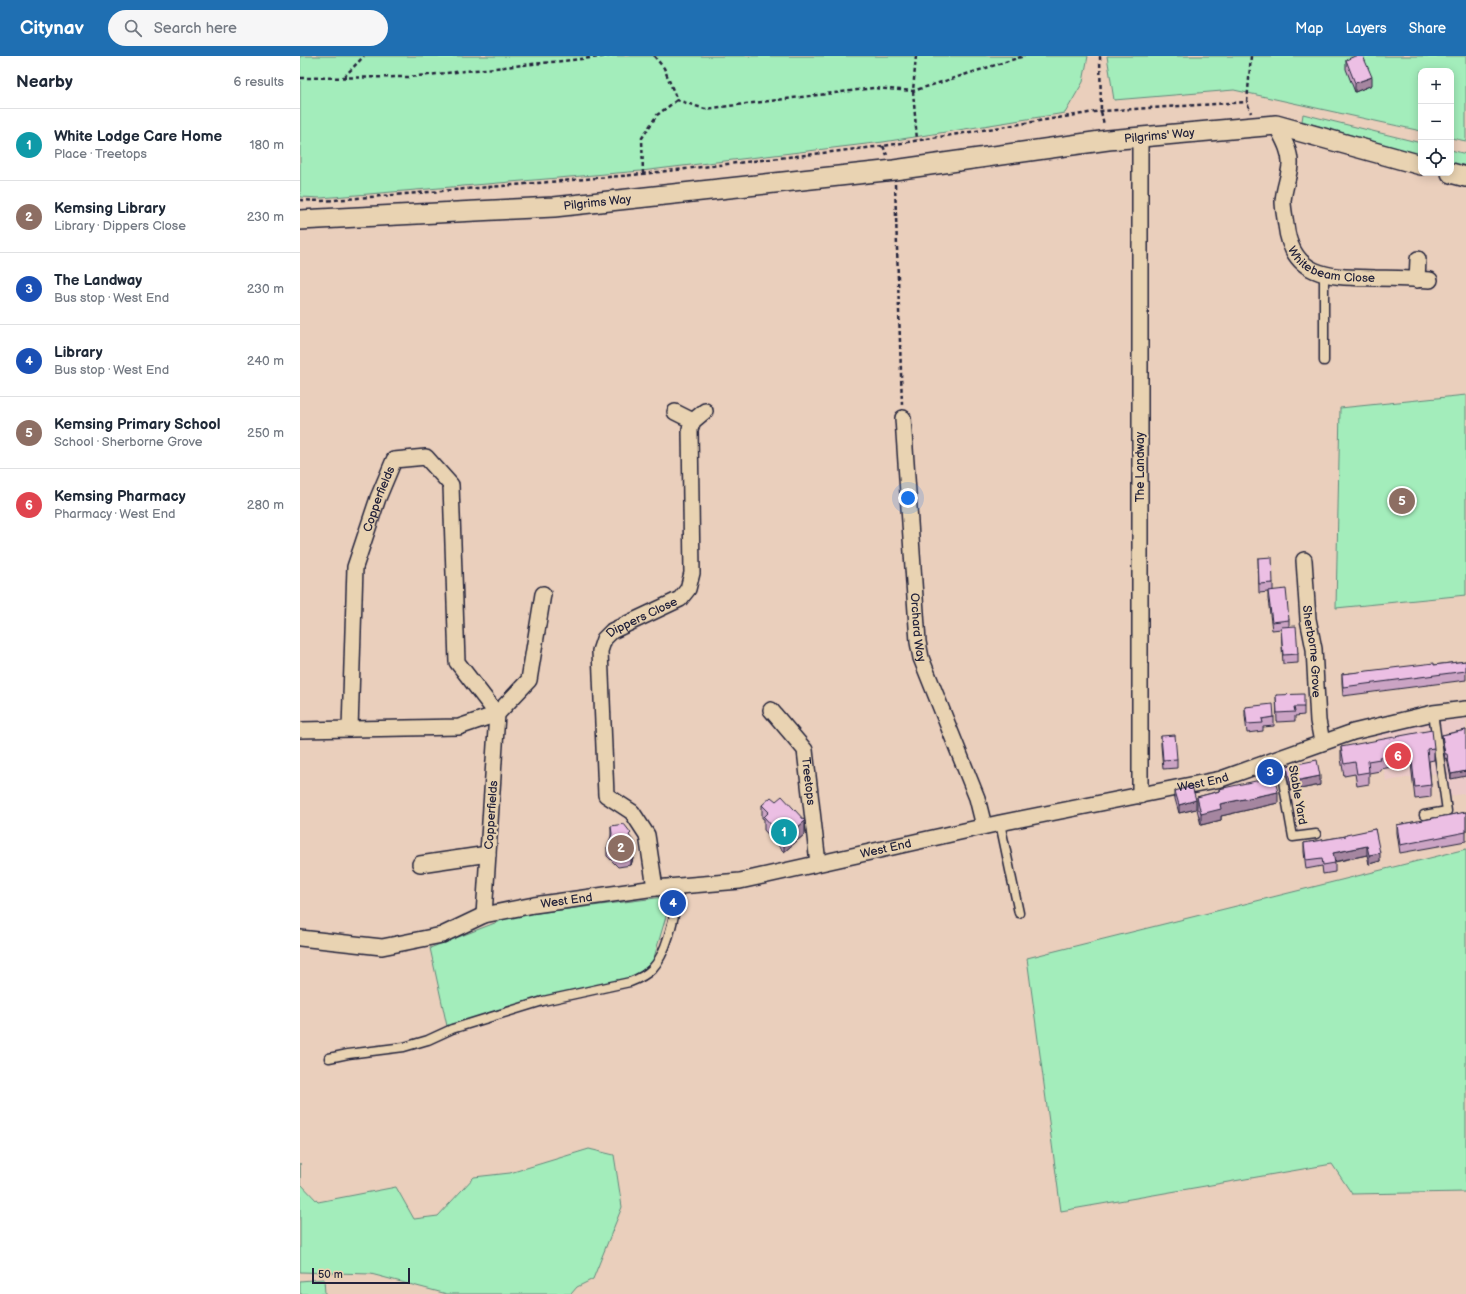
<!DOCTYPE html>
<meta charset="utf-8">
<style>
body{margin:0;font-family:"Balsamiq Sans",sans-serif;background:#f6f6f7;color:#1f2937}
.controls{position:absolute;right:12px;top:12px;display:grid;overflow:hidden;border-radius:8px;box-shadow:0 2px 10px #0003}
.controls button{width:36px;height:36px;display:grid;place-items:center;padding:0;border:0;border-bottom:1px solid #e0e1e3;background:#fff;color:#1f2937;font:20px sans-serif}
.scale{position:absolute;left:12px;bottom:10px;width:98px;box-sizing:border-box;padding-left:4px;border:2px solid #22223b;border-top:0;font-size:11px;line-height:14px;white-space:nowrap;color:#22223b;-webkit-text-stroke:3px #e9d3b2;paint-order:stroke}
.you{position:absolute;left:608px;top:442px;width:14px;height:14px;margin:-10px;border:3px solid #fff;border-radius:50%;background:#1a73e8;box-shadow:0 0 0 6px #1a73e833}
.badge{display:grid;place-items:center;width:26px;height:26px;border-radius:50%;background:#1f6fb2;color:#fff;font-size:13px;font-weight:700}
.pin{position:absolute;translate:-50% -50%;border:2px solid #fff;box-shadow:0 1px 4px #0006}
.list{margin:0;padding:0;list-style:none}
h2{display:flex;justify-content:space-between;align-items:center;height:52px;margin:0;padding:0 16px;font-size:17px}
h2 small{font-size:13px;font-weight:400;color:#747a83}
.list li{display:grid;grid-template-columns:26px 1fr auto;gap:12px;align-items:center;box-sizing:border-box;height:72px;padding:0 16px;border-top:1px solid #e0e1e3}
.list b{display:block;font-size:15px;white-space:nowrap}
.list p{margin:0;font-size:13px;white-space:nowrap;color:#747a83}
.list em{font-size:13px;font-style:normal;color:#747a83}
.icon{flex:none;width:22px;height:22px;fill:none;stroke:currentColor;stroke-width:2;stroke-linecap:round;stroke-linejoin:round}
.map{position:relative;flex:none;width:1166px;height:1238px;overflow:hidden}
header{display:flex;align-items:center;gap:24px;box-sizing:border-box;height:56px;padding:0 20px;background:#1f6fb2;color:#fff}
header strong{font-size:19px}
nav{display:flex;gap:22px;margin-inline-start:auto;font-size:14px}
.search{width:280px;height:36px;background:#f6f6f7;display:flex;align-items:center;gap:10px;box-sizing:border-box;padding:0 14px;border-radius:22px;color:#747a83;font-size:15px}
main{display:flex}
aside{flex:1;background:#fff}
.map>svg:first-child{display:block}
</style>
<header>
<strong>Citynav</strong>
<div class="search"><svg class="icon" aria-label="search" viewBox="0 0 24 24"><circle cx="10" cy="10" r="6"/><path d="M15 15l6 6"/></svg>Search here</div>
<nav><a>Map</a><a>Layers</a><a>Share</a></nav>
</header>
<main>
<aside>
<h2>Nearby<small>6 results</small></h2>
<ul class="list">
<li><span class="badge" style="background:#0f9aa8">1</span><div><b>White Lodge Care Home</b><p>Place · Treetops</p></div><em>180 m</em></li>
<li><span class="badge" style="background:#8d6e63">2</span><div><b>Kemsing Library</b><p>Library · Dippers Close</p></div><em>230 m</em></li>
<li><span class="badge" style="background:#1a4fb4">3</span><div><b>The Landway</b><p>Bus stop · West End</p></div><em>230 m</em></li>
<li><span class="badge" style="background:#1a4fb4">4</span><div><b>Library</b><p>Bus stop · West End</p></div><em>240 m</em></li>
<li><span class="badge" style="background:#8d6e63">5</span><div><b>Kemsing Primary School</b><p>School · Sherborne Grove</p></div><em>250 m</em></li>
<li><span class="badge" style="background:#e0444e">6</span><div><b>Kemsing Pharmacy</b><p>Pharmacy · West End</p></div><em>280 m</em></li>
</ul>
</aside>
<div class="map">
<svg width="1166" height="1238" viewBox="0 0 1166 1238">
<rect width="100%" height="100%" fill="#eacfbc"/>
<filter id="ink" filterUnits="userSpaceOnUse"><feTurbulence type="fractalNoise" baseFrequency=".025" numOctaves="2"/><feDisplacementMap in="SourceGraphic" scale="8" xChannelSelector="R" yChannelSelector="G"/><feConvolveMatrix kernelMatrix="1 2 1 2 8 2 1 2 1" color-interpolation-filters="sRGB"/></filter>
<g filter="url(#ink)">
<path fill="#ebcac8" d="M1166 663V737L1148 741 1144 716 1086 725 1078 677 1127 667Z"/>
<path fill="#a3edbb" stroke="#62887b" d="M0 0H788L783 26 765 57 583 86 341 115 21 142 0 141Z
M807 0H1166V85L1151 82V15H1121V75L934 34 814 44Z
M1003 58 1121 87V99L1002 65Z
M1151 94 1166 98V112L1151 108Z
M1166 339V539L1036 552 1040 352Z
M1166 793V1136L1052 1138 1032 1108 761 1155 727 902Z
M372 840 353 905 333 922 147 970 130 892 213 860Z
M289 1093 314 1099 322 1151 293 1223 277 1231 271 1238H147L71 1218 0 1216V1107V1127L18 1146 96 1131 114 1163 138 1160 174 1121 210 1117Z
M24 1223 25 1238H0V1225Z"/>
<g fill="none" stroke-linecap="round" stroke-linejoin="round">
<defs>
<path id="service" d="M1024 219V305
M979 703 993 781 1016 778
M1124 759 1147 755 1133 657
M700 767 719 857
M29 1002 48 998 104 991 128 984 152 973 243 945 330 926C338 923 346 919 352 913 369 895 375 854 380 830"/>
<g id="minor">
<path id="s1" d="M976 69C982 81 991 95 990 109 989 121 984 132 983 145 983 153 985 161 986 169 992 223 1032 221 1075 222 1094 222 1112 223 1130 224"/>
<path d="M1117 224 1118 203"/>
<path d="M375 356 393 365"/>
<path id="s2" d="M603 362 618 586 621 602 677 742 684 770"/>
<path id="s3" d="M1004 504 1008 563 1014 593 1018 665 1022 686"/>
<path id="s4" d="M471 654 505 694 518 807"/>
<path id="s5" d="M50 673 55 511 78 442 94 404 126 401 151 429 157 606 197 658 229 624 243 538"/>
<path d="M0 674 159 671 197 658 184 859"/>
<path d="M840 740V81"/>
<path d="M120 808 188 798"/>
<path id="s6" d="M355 832 347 779 332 756 306 739 300 595 304 583 312 575 380 543 388 533 392 517 390 373 393 365 405 355"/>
<path id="s7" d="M0 882 82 891 142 879 184 859 234 849 355 832 440 825 700 767 921 723 1053 676 1133 657 1166 653"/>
</g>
<g id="tertiary">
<path d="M1151 117 1166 121"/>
<path id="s8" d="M0 164 254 151 594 114 808 84 976 69 1121 109"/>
</g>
</defs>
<use href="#service" stroke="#22223b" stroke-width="11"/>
<use href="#minor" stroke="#22223b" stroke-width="18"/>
<use href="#tertiary" stroke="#22223b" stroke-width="22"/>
<path stroke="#22223b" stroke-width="2.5" stroke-dasharray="4 3" stroke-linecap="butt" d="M354 0 364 12 377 44 405 53 574 32 613 35 724 0
M616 0 613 35 617 84
M800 0 801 55 804 69
M951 0 947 46 951 57
M44 21 64 0
M0 22 108 21 310 0
M583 90 587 99
M343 118 342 82 357 59 377 44
M595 128 602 349
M0 144 22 145 333 119 583 90 801 55 947 46"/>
<use href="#service" stroke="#e9d3b2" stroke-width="8"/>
<use href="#minor" stroke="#e9d3b2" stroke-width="15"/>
<use href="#tertiary" stroke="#e9d3b2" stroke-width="19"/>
</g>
<path fill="#cba4c4" stroke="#22223b" d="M1046 4 1072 29 1055 36 1046 13Z
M958 502 973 527V534L989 564V570L998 598V607L983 608 981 573 972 574 968 543V536L959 537Z
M1166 605V624L1043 640 1042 627V618L1134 609Z
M976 639 1004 651V659L995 660V665L977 666Z
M945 651 974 661V670L963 671V675L947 677 945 660Z
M1166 674 1151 723 1147 702 1145 703 1142 684V679Z
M861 680 877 703V712L863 713 861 689Z
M1041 691 1134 692V704L1129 705 1131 729V741L1115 743 1111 708 1080 713V715L1069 717V728L1057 730 1055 718 1044 720 1041 703Z
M987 710 1020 729 990 735 987 719Z
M919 733 978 747 921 760V764L901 769 897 753V741L919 735Z
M875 735 896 753 879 757 875 743Z
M462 749 505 778 484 796 464 774V763L462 762Z
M1166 756V785L1100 797 1097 777V769Z
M311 770 331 782 335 796 331 809 318 811 307 800V792L311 781Z
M1075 773 1080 805 1069 808 1067 799 1035 806V816L1023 818 1022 810 1006 813 1004 796V787L1046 780Z"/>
<path fill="#a586a0" stroke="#22223b" d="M1072 21V29L1055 36V27Z
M1166 715V720L1151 723V718Z
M1020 720V729L990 735V726Z
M978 736V747L921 760V764L901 769V758L920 748Z
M896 744V753L879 757V749Z
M505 765V778L484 796V783Z
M335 788V796L331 809V800Z
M1067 790V799L1033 806V797Z
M1080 797V805L1069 808V799Z"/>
<path fill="#ecbfe4" stroke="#22223b" d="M1055 0H1063L1072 21 1055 27 1046 4Z
M972 501 973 527 959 528 958 502Z
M986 533 989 564 972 566 968 535Z
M996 570 998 598 983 599 981 571Z
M1166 605V615L1043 631 1042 618 1134 607V609Z
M1004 638V651H994L995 656 977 657 976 639Z
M973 648 974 661 962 663 963 667 947 668 945 651Z
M1132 674 1134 692 1127 693 1131 729 1115 731 1111 696 1079 701 1080 703 1068 705 1069 716 1057 718 1055 706 1044 708 1041 691Z
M1166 674V715L1151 718 1147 698H1145L1142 679Z
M875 679 877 703 863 704 861 680Z
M1017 704 1020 720 990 726 987 710Z
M974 721 978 736 920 748 921 753 901 758 897 741 920 735 919 733Z
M892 730 896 744 879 749 875 735Z
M482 740 505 765 484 783 464 761 469 756 462 749 471 741 476 745Z
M1166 756V776L1100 789 1097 769Z
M324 768 331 777 329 779 335 788 331 800 318 803 307 792 312 778 311 770Z
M1075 773 1080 797 1069 799 1067 790 1033 797 1035 807 1023 809 1022 802 1006 804 1004 787 1046 780V779Z"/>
</g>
<g text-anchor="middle" stroke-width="4" stroke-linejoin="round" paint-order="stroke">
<g font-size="12" fill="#22223b" stroke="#e9d3b2">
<text dy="4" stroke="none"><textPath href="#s8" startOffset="864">Pilgrims' Way</textPath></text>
<text dy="4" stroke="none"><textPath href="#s8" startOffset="298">Pilgrims Way</textPath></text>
<text dy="4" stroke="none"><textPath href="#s1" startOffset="174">Whitebeam Close</textPath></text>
<text transform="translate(840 411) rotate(-90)" y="4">The Landway</text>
<text dy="4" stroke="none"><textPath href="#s5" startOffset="234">Copperfields</textPath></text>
<text dy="4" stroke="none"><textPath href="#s6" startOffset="313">Dippers Close</textPath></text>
<text dy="4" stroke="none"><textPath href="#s2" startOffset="210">Orchard Way</textPath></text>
<text dy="4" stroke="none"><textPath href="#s3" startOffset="92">Sherborne Grove</textPath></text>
<text dy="4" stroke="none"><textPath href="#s4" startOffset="84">Treetops</textPath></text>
<text dy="4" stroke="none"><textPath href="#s7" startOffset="922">West End</textPath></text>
<text transform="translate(998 739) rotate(80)" y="4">Stable Yard</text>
<text transform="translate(191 759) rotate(-86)" y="4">Copperfields</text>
<text dy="4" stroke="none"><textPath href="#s7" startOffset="598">West End</textPath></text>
<text dy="4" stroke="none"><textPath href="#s7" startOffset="274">West End</textPath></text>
</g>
</g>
</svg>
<div class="controls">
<button>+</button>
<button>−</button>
<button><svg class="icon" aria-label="locate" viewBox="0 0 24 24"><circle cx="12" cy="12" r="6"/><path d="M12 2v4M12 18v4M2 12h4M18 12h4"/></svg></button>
</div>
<div class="scale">50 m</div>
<div class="you"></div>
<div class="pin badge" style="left:484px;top:776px;background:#0f9aa8">1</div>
<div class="pin badge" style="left:321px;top:792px;background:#8d6e63">2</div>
<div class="pin badge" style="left:970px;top:716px;background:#1a4fb4">3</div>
<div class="pin badge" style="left:373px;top:847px;background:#1a4fb4">4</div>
<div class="pin badge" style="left:1102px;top:445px;background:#8d6e63">5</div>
<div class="pin badge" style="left:1098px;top:700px;background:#e0444e">6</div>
</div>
</main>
